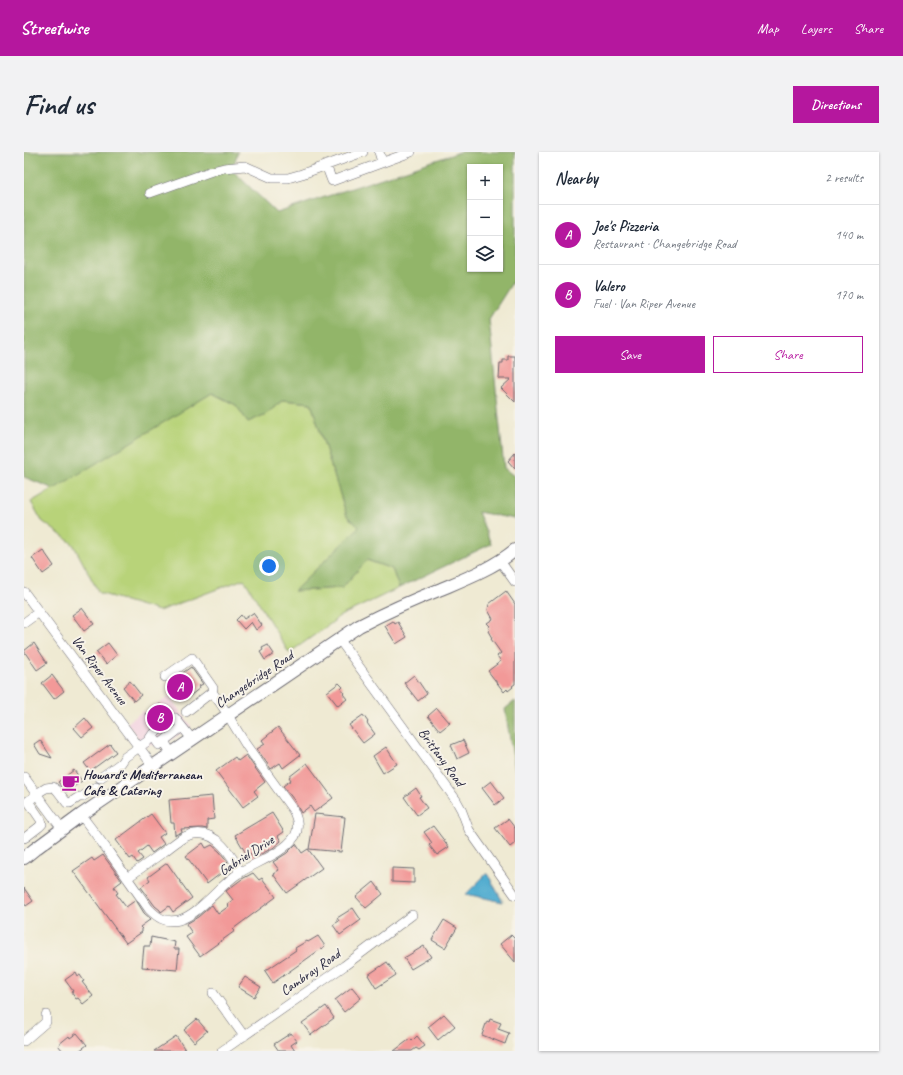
<!DOCTYPE html>
<meta charset="utf-8">
<style>
body{margin:0;font-family:Caveat,sans-serif;background:#f2f2f3;color:#1f2937}
.controls{position:absolute;right:12px;top:12px;display:grid;overflow:hidden;border-radius:0px;box-shadow:0 1px 3px #0004}
.controls button{width:36px;height:36px;display:grid;place-items:center;padding:0;border:0;border-bottom:1px solid #e0e1e3;background:#fff;color:#1f2937;font:20px sans-serif}
.you{position:absolute;left:245px;top:414px;width:14px;height:14px;margin:-10px;border:3px solid #fff;border-radius:50%;background:#1a73e8;box-shadow:0 0 0 6px #1a73e833}
.badge{display:grid;place-items:center;width:26px;height:26px;border-radius:50%;background:#b5179e;color:#fff;font-size:13px;font-weight:700}
.pin{position:absolute;translate:-50% -50%;border:2px solid #fff;box-shadow:0 1px 4px #0006}
.list{margin:0;padding:0;list-style:none}
h2{display:flex;justify-content:space-between;align-items:center;height:52px;margin:0;padding:0 16px;font-size:17px}
h2 small{font-size:13px;font-weight:400;color:#747a83}
.list li{display:grid;grid-template-columns:26px 1fr auto;gap:12px;align-items:center;box-sizing:border-box;height:60px;padding:0 16px;border-top:1px solid #e0e1e3}
.list b{display:block;font-size:15px;white-space:nowrap}
.list p{margin:0;font-size:13px;white-space:nowrap;color:#747a83}
.list em{font-size:13px;font-style:normal;color:#747a83}
.actions{display:flex;gap:8px;padding:12px 16px}
.actions a{flex:1;padding:9px 0;border:1px solid #b5179e;border-radius:0px;text-align:center;font-size:14px;color:#b5179e}
.actions .main{background:#b5179e;color:#fff}
.icon{flex:none;width:22px;height:22px;fill:none;stroke:currentColor;stroke-width:2;stroke-linecap:round;stroke-linejoin:round}
.map{position:relative;flex:none;width:491px;height:899px;overflow:hidden;border-radius:0px}
header{display:flex;align-items:center;gap:24px;box-sizing:border-box;height:56px;padding:0 20px;background:#b5179e;color:#fff}
header strong{font-size:19px}
nav{display:flex;gap:22px;margin-inline-start:auto;font-size:14px}
.intro{display:flex;align-items:center;justify-content:space-between;box-sizing:border-box;height:96px;padding:0 24px}
h1{margin:0;font-size:28px}
.button{padding:10px 18px;border-radius:0px;background:#b5179e;color:#fff;font-size:14px;font-weight:700}
main{display:flex;gap:24px;padding:0 24px}
aside{flex:1;background:#fff;border-radius:0px;box-shadow:0 1px 3px #0004}
.map>svg:first-child{display:block}
</style>
<header>
<strong>Streetwise</strong>
<nav><a>Map</a><a>Layers</a><a>Share</a></nav>
</header>
<div class="intro"><h1>Find us</h1><a class="button">Directions</a></div>
<main>
<div class="map">
<svg width="491" height="899" viewBox="0 0 491 899">
<rect width="100%" height="100%" fill="#f7f3e8"/>
<filter id="ink" filterUnits="userSpaceOnUse"><feTurbulence type="fractalNoise" baseFrequency=".025" numOctaves="2"/><feDisplacementMap in="SourceGraphic" scale="8" xChannelSelector="R" yChannelSelector="G"/><feConvolveMatrix kernelMatrix="1 2 1 2 8 2 1 2 1" color-interpolation-filters="sRGB"/></filter>
<filter id="wash" filterUnits="userSpaceOnUse"><feTurbulence type="fractalNoise" baseFrequency=".012" numOctaves="4" result="noise"/><feDisplacementMap in="SourceGraphic" scale="16" xChannelSelector="R" yChannelSelector="G"/><feGaussianBlur stdDeviation="0.9" result="paint"/><feColorMatrix in="noise" values="0 0 0 0 0 0 0 0 0 0 0 0 0 0 0 0 0 1.4 0 .05"/><feComposite in="paint" operator="in"/></filter>
<g filter="url(#wash)">
<rect width="100%" height="100%" fill="#efead3"/>
<path fill="#f3cfe0" d="M145 544 167 574 139 594 125 593 121 596 103 571 119 559 122 561Z"/>
<path fill="#b8d379" stroke="#6d7a5a" d="M188 241 212 253 224 270 242 262 259 248 287 251 323 364 336 375 270 439 318 436 342 408 368 417 375 436 314 465 309 470 265 501 220 427 135 459 75 441 49 392 18 369 7 350Z"/>
<path fill="#92b569" stroke="#5a6c52" fill-rule="evenodd" d="M0 0H214L208 18 253 61 436 0H491V126L465 167 480 316 491 325V367L454 360 467 392 375 436 368 417 343 408 318 436 270 439 335 375 323 364 287 251 259 248 242 262 224 270 212 253 188 241 30 337 0 325ZM446 15H476V117H446Z
M491 549V618L481 557Z"/>
<path fill="#53add0" stroke="#3a6886" d="M463 721 479 750 442 742Z"/>
<g id="blocks">
<path fill="#f29998" d="M484 204H491V250L477 236 487 227H475L476 211H479V208H484Z
M491 301V317L484 309Z
M19 398 30 414 19 422 8 406Z
M482 439 491 452V532L488 534 489 535 484 539 483 537 480 540 464 519 477 509 473 504 477 501 467 487 468 486 464 479 466 478 464 475 466 474 463 471 469 467 464 458 465 452Z
M58 456 70 472 60 479 48 463Z
M229 461 238 473 232 478 227 470 220 477 212 468 217 463 220 467Z
M369 469 371 472 374 470 383 485 372 492 361 474Z
M10 491 23 511 13 518 0 499Z
M84 491 93 503 82 512 72 500Z
M244 493 250 502 241 508 236 500 239 498 238 496Z
M167 515 179 532 175 534 176 536 162 547 160 545 155 549 143 532Z
M28 523 40 539 30 547 18 531Z
M390 523 403 542 394 549 380 531Z
M106 529 117 543 110 549 99 535Z
M315 531 319 535 317 537 320 541 319 542 323 547 314 554 303 540Z
M136 552 145 563 131 573 122 562Z
M413 556 426 571 416 579 404 564Z
M339 563 344 570 343 571 351 582 339 591 325 573Z
M61 566 69 576 58 585 50 576Z
M254 575 276 603 259 616 256 611 247 617 233 597 241 592 238 588Z
M16 588 28 606 16 602 10 592Z
M439 588 445 601 433 607 427 593Z
M86 592 92 600 66 619 60 611Z
M362 595 373 612 359 621 349 604Z
M222 603 241 630 230 639 234 644 219 655 192 619 211 605 214 609Z
M283 611 309 646 290 660 286 654 277 661 270 648 259 634 267 628 265 625Z
M50 618 58 629 42 640 34 630Z
M467 629 480 646 471 653 458 636Z
M392 636 397 644 395 645 403 656 393 663 380 645Z
M188 644 190 667 183 668V677L178 676 157 677 158 680 151 683 150 671H147L145 648Z
M248 661 260 680 254 684 257 689 249 696 229 706 226 701 223 703 211 683Z
M127 662 141 681 135 685 140 692 128 701 123 694 114 701 119 707 113 711 109 705 106 707 92 688Z
M291 662 321 665 317 700 285 697Z
M484 667 491 676V691L486 695 471 676Z
M409 674 425 695 413 703 405 693 408 691 400 680Z
M179 691 182 696 188 693 196 700 204 710 197 715 200 719 183 732 162 704Z
M272 692 278 701 284 697 298 716 263 741 249 722 255 718 249 710 263 701Z
M79 703 98 729 90 735 94 741 92 742 102 755 112 748 120 761 127 767 116 775 118 777V780L102 791 49 719 68 706 70 709Z
M143 711 168 746 149 760 145 754 137 760 136 758 131 754 117 735 126 728 124 725Z
M368 716 390 717V731L368 730Z
M229 721 235 728 238 726 252 745 209 777 211 779 176 804 162 785 168 781 162 772 174 765 188 753 194 762 205 754 203 752 209 748 202 739 218 727Z
M350 730 359 742 342 756 332 745Z
M0 736 9 749 2 754 0 751Z
M329 756 337 768 316 783 309 773 315 769 313 766Z
M420 768 433 776 421 796 408 788Z
M487 783 491 787V810L476 792Z
M294 784 301 794 249 831 241 819 272 798 271 796 283 789 284 790Z
M127 785 151 790 150 797H155L153 818 118 815 120 794H126Z
M400 794 407 805 387 817 380 806Z
M363 810 372 823 352 836 344 823Z
M52 820 54 824 56 823 60 829 58 830 69 844 59 852 54 846 52 847 47 840 49 839 41 828Z
M221 825 237 835 230 845 214 835Z
M328 835 337 846 320 860 311 848Z
M302 854 310 866 287 883 278 871Z
M420 862 431 874 414 888 404 875Z
M173 867 183 879 170 890 160 878Z
M466 867 477 871 474 877 485 881 481 892 458 883 463 869 465 870Z
M53 881 63 893 55 899H39L34 893 45 884 46 886Z
M267 881 273 889 267 893 271 899H255L250 892Z
M152 884 162 899H130Z
M393 884 401 894 395 898 392 896 388 899H370L386 887 388 889Z"/>
</g>
</g>
<g filter="url(#ink)">
<use href="#blocks" fill-opacity="0" stroke="#6a6870" stroke-width="1"/>
<g fill="none" stroke-linecap="round" stroke-linejoin="round">
<defs>
<path id="minor" d="M355 0 358 10
M302 13 308 29 387 0
M126 41 188 19 200 16 221 14 248 26H264L278 22 339 0
M476 409 491 430
M0 440 129 614
M0 471 15 460
M315 487 432 648 437 657 445 678 491 743
M141 525 168 506 189 536 188 540
M128 583 135 593 140 589 147 601
M140 589 158 575
M0 625 38 677
M76 626 97 611 101 605 124 589 128 583 151 566 168 587
M12 642 22 636 29 635 33 638 43 651H46L55 645H58L72 635
M57 663 82 696 125 757C134 766 141 771 155 768 176 762 196 733 215 721 232 710 259 702 271 684 276 675 273 666 269 658L222 593 197 552 188 540 162 560
M0 686 2 685 15 675 18 672 17 668 4 649 13 643
M103 726C116 717 128 708 141 699 149 693 159 683 170 682 192 678 209 704 216 721
M189 841 220 884
M0 889 22 870V863
M198 899 320 814 388 763"/>
<path id="major" d="M0 706 11 697 57 663 129 614 335 474C362 460 389 448 417 437 443 426 469 416 491 398"/>
</defs>
<use href="#minor" stroke="#6a6870" stroke-width="10"/>
<use href="#major" stroke="#6a6870" stroke-width="14"/>
<use href="#minor" stroke="#fff" stroke-width="9"/>
<use href="#major" stroke="#fff" stroke-width="12"/>
</g>
</g>
<defs>
<symbol id="cafe-bare" viewBox="-9 -9 18 18"><path d="M-5.5-4.5H6V0H3Q3 3.5 0 3.5H-2.5Q-5.5 3.5-5.5 0ZM3-3.2v2h1.7v-2ZM-6 4.5H4V6H-6Z" fill="#b5179e" stroke="#f7f3e8" stroke-width="2.5" paint-order="stroke"/></symbol>
</defs>
<g fill-rule="evenodd">
<use href="#cafe-bare" x="34" y="618" width="25" height="25"/>
</g>
<g text-anchor="middle" stroke-width="4" stroke-linejoin="round" paint-order="stroke">
<g font-size="14" fill="#22223b" stroke="#f7f3e8">
<text transform="translate(76 518) rotate(53)" y="5">Van Riper Avenue</text>
<text transform="translate(230 527) rotate(-34)" y="5">Changebridge Road</text>
<text transform="translate(418 605) rotate(54)" y="5">Brittany Road</text>
<text transform="translate(222 703) rotate(-33)" y="5">Gabriel Drive</text>
<text transform="translate(286 820) rotate(-35)" y="5">Cambray Road</text>
</g>
<g font-size="14" font-weight="bold" fill="#22223b" stroke="#f7f3e8" text-anchor="start">
<text x="59" y="627">Howard's Mediterranean<tspan x="59" dy="16">Cafe &amp; Catering</tspan></text>
</g>
</g>
</svg>
<div class="controls">
<button>+</button>
<button>−</button>
<button><svg class="icon" aria-label="layers" viewBox="0 0 24 24"><path d="M12 4l9 5-9 5-9-5zM3 14l9 5 9-5"/></svg></button>
</div>
<div class="you"></div>
<div class="pin badge" style="left:156px;top:535px">A</div>
<div class="pin badge" style="left:136px;top:566px">B</div>
</div>
<aside>
<h2>Nearby<small>2 results</small></h2>
<ul class="list">
<li><span class="badge">A</span><div><b>Joe's Pizzeria</b><p>Restaurant · Changebridge Road</p></div><em>140 m</em></li>
<li><span class="badge">B</span><div><b>Valero</b><p>Fuel · Van Riper Avenue</p></div><em>170 m</em></li>
</ul>
<div class="actions"><a class="main">Save</a><a>Share</a></div>
</aside>
</main>
